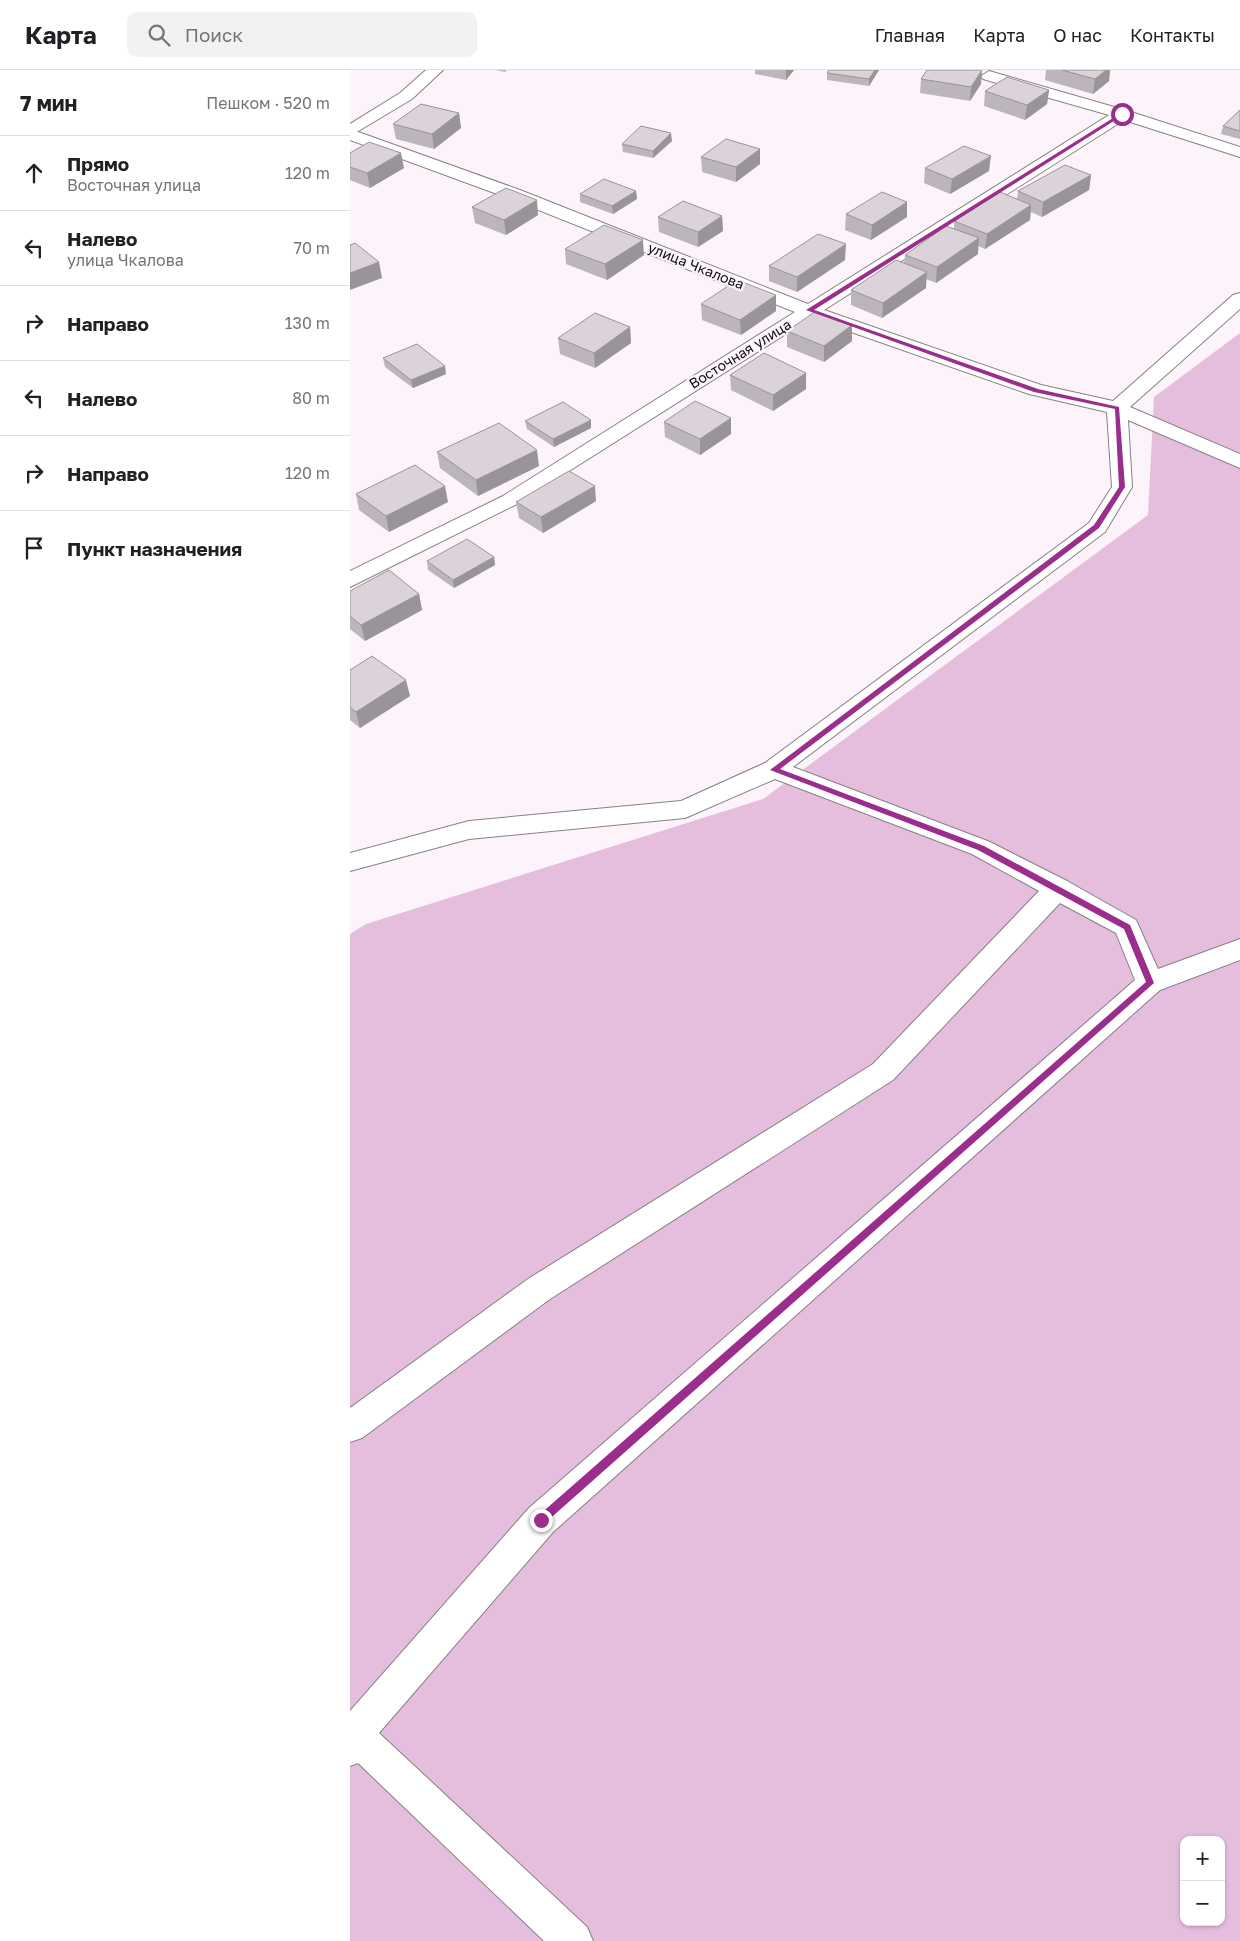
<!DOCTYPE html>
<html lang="ru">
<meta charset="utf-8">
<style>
body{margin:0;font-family:"Golos Text",sans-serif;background:#f2f2f2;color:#202124}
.controls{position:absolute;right:15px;bottom:15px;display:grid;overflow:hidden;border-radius:10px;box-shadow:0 1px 4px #0004}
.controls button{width:45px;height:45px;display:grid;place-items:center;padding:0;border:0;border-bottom:1px solid #e0e0e0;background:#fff;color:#202124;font:25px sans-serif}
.stop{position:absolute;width:15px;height:15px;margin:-11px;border:4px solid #9b2d8d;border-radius:50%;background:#fff}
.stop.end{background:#9b2d8d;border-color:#fff;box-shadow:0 1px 5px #0008}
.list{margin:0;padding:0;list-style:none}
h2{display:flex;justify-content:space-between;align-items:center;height:65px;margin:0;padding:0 20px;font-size:21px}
h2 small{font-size:16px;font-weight:400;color:#757577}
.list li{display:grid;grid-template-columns:32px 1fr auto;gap:15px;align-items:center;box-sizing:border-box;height:75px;padding:0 20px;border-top:1px solid #e0e0e0}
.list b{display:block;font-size:19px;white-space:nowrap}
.list p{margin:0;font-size:16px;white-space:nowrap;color:#757577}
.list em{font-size:16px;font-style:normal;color:#757577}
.icon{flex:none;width:28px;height:28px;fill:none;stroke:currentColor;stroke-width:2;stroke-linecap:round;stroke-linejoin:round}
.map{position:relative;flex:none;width:890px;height:1871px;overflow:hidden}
header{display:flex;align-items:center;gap:30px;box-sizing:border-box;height:70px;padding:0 25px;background:#fff;border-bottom:1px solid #e0e0e0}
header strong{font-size:24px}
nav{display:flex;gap:28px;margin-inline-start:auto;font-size:18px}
.search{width:350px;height:45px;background:#f2f2f2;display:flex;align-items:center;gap:12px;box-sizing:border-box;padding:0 18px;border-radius:10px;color:#757577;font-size:19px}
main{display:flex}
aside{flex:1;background:#fff}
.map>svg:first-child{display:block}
</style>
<header>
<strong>Карта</strong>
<div class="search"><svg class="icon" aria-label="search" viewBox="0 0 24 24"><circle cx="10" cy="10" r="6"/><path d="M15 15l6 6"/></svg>Поиск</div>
<nav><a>Главная</a><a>Карта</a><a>О нас</a><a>Контакты</a></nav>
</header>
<main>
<aside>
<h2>7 мин<small>Пешком · 520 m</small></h2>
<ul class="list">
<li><svg class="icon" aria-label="ahead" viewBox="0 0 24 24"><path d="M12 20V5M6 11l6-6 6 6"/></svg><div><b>Прямо</b><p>Восточная улица</p></div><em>120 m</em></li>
<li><svg class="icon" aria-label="left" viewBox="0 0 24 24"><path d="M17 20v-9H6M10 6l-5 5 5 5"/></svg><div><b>Налево</b><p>улица Чкалова</p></div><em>70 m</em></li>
<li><svg class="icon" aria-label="right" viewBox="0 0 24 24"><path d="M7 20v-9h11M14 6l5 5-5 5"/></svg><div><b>Направо</b></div><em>130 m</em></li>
<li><svg class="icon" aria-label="left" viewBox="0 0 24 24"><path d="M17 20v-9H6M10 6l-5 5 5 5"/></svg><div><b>Налево</b></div><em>80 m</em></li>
<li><svg class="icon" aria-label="right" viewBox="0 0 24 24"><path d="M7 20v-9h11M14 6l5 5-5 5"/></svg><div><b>Направо</b></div><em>120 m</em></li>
<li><svg class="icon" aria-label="arrive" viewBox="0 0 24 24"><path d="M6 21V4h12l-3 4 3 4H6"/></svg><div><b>Пункт назначения</b></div></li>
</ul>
</aside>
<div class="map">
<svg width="890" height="1871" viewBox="0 0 890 1871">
<rect width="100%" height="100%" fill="#fcf4fa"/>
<path fill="#e5bedd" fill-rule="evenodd" d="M890 263V1871H0V864L16 854 413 729 798 445 804 327ZM834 1770H871V1852H834Z"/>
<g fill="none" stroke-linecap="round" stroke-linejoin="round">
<defs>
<path id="street" d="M639 1 778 41 890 77V87L774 50 474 240 691 315 763 331 883 225 890 223V239L780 337 890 384V398L778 350 782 417 755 462 443 697 640 772 717 811 786 850 808 899 890 869V890L810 920 203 1462 29 1663 237 1857 243 1871H194L8 1693 0 1696V1641L179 1438 785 910 766 863 710 833 543 1010 200 1229 12 1368 0 1372V1338L178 1209 523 994 689 821 622 784 425 709 335 748 119 769 0 801V783L119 751 331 731 415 693 739 453 762 417 757 342 679 324 461 248 167 434 0 517V501L153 426 445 242 158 128 0 70V59L170 120 458 234 759 45 633 9 631 6Z"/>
<path id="secondary" d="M76 0H93L62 29 0 66V54L50 23Z"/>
</defs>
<use href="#street" stroke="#878085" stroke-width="2"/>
<use href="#secondary" stroke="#878085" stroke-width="2"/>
<use href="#street" fill="#fff" fill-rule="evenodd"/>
<use href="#secondary" fill="#fff" fill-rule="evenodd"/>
</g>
<path fill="#bcb5bb" d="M146 0H157L155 2Z
M405 0H444L436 10 405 4Z
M479 0H529L519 16 477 10V3Z
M696 0H760L759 11 743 24 695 10Z
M571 9 631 14 620 31 570 23Z
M699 20 697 34 675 50 634 36 635 21Z
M890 40V69L871 64 873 56Z
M109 43 111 58 84 79 46 69 43 54Z
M322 71 303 88 273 82 272 74Z
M410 79V94L386 112 352 102 351 87Z
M0 83 54 98 20 118 0 110Z
M575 98 639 101 600 124 574 113Z
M741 105 739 120 692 147 681 142 680 150 635 179 628 176V184L586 213 576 209V218L532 248 501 235V220L554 193 555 185 604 159V151L667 129 668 121Z
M286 121 287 129 263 144 230 132V124Z
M557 132V147L521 170 495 160 496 144Z
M122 137 188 145 156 165 125 153Z
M372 146 373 161 348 177 309 162 308 147Z
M215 179 294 185 257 210 216 194Z
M495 190 447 222 419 211V196Z
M351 234 426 241 391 265 352 250Z
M502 255V271L474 292 437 277V261Z
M280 257 281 273 245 298 210 284 208 268Z
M33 288 96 304 63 318 35 297Z
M380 305 456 319 423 341 381 320Z
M175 351 241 358 204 377 177 359Z
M314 352 381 364 350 385 315 367Z
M87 382 189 396 128 426 90 398Z
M6 424 98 432 39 462 9 440Z
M246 431 193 463 169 448 166 432Z
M144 487 145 495 104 518 78 500 77 491Z
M0 521 69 524 72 540 15 571 0 559Z
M0 600 60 626 10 658 0 650Z"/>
<path fill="#999498" d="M436 0H444L436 10Z
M525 0H529L519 16V9Z
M632 0 631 14 620 31 621 17Z
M756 0H760L759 11 743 24 745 9Z
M699 20 697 34 675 50 677 35Z
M109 43 111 58 84 79 82 64Z
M321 63 322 71 303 88V81Z
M410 79V94L386 112V97Z
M51 83 54 98 20 118 17 103Z
M641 86 639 101 600 124 602 109Z
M741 105 739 120 692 147 693 132Z
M286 121 287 129 263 144 262 136Z
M187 130 188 145 156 165 154 150Z
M557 132V147L521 170 522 155Z
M681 135 680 150 635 179 637 164Z
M372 146 373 161 348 177V162Z
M629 168 628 184 586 213 587 197Z
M293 170 294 185 257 210 255 194Z
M496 174 495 190 447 222V207Z
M29 192 32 208 0 220V203Z
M577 202 576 218 532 248 533 233Z
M426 225V241L391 265 390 250Z
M502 255V271L474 292V276Z
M280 257 281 273 245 298 244 283Z
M95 296 96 304 63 318 61 310Z
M456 303V319L423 341V325Z
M381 348V364L350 385V369Z
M241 350V358L204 377 203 369Z
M187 380 189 396 128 426 126 410Z
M95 416 98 432 39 462 36 446Z
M245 416 246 431 193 463 191 447Z
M144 487 145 495 104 518 103 510Z
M69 524 72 540 15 571 11 555Z
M56 610 60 626 10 658 6 642Z"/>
<path fill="#dbd3d9" stroke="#999498" d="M479 0H525L519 9 477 3Z
M577 0H632L621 17 571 9Z
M712 0H756L745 9Z
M657 7 699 20 677 35 635 21Z
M71 34 109 43 82 64 43 54Z
M890 40V61L873 56Z
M291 56 321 63 303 81 272 74Z
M376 69 410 79 386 97 351 87Z
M19 72 51 83 17 103 0 97V83Z
M614 76 641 86 602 109 575 98Z
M715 95 741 105 693 132 668 121Z
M254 109 286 121 262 136 230 124Z
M156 118 187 130 154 150 122 137Z
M532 122 557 132 522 155 496 144Z
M650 122 681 135 637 164 604 151Z
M333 131 372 146 348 162 308 147Z
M254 155 293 170 255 194 215 179Z
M596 156 629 168 587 197 555 185Z
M468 164 496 174 447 207 419 196Z
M5 173 29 192 0 203V175Z
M546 190 577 202 533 233 501 220Z
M387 210 426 225 390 250 351 234Z
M466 241 502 255 474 276 437 261Z
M245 243 280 257 244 283 208 268Z
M67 274 95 296 61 310 33 288Z
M414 283 456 303 423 325 380 305Z
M345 331 381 348 350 369 314 352Z
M213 332 241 350 203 369 175 351Z
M149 353 187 380 126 410 87 382Z
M65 395 95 416 36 446 6 424Z
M219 401 245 416 191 447 166 432Z
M117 469 144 487 103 510 77 491Z
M39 500 69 524 11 555 0 546V521Z
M22 586 56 610 6 642 0 637V600Z"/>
<path fill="#9b2d8d" d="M771 43 775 44 464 240 688 319 769 337 775 417 749 458 430 699 634 776 780 855 804 913 195 1453H188V1446L796 912 774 859 628 780 420 700 744 455 769 417 765 339 684 322 456 240Z"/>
<g text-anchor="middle" stroke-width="4.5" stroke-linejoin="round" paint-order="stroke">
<g font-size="14" fill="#100e10" stroke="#fcf4fa">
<text transform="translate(346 196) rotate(22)" y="5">улица Чкалова</text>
<text transform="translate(390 284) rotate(-32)" y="5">Восточная улица</text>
</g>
</g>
</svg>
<div class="controls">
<button>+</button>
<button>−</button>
</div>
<div class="stop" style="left:772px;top:44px"></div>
<div class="stop end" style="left:191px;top:1450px"></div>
</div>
</main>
